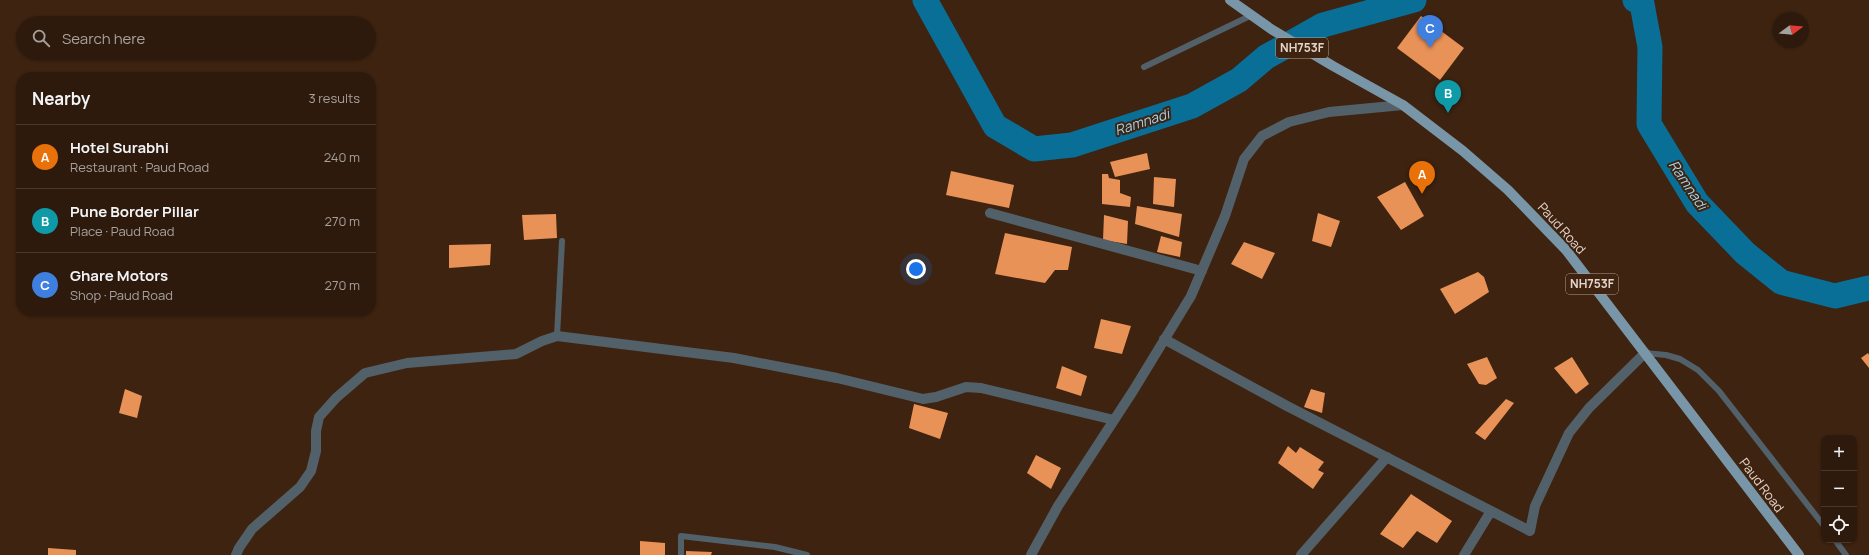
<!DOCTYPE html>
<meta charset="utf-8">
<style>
body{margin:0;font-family:Manrope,sans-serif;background:#362315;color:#f1f3f6}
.controls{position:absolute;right:12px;bottom:12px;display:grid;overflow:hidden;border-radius:8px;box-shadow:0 1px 3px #0004}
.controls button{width:36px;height:36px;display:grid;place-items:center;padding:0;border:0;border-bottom:1px solid #49382d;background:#2e1a0c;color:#f1f3f6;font:20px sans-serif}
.compass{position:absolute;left:1773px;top:12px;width:36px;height:36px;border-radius:50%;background:#2e1a0c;box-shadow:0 1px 3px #0004;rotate:74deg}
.you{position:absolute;left:916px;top:269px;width:14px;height:14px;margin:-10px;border:3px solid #fff;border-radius:50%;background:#1a73e8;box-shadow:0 0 0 6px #1a73e833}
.badge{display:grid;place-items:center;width:26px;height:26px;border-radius:50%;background:#6ac3f1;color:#fff;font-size:13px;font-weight:700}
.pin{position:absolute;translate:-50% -33px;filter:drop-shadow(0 1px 2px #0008)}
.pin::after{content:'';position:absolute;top:21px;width:14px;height:12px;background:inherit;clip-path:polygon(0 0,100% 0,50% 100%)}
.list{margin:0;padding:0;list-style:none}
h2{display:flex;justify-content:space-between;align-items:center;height:52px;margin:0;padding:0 16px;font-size:17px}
h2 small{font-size:13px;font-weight:400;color:#a7a19d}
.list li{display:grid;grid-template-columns:26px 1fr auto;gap:12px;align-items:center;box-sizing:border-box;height:64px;padding:0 16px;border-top:1px solid #49382d}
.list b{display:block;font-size:15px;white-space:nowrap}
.list p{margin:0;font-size:13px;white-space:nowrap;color:#a7a19d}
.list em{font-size:13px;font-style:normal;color:#a7a19d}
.icon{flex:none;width:22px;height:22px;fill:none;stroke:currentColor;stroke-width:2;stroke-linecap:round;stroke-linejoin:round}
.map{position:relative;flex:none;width:1869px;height:555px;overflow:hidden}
.search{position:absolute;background:#2e1a0c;box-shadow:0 1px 3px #0004;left:16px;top:16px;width:360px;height:44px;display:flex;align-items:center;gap:10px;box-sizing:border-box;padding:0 14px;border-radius:22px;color:#a7a19d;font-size:15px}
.panel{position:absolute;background:#2e1a0c;box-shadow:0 1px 3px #0004;left:16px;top:72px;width:360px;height:244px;border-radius:16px}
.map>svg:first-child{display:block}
</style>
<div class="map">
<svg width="1869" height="555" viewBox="0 0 1869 555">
<rect width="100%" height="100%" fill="#3d2310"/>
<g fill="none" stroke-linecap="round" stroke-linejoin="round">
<path stroke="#0a6f96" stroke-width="25" d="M925 0 995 126 1034 149 1072 145 1192 106 1239 80 1266 57 1323 25 1414 0
M1635 0 1642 4 1650 47 1649 124 1697 203 1745 253 1781 282 1835 296 1869 288"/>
</g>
<path fill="#e89257" d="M1421 16 1464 48 1440 80 1397 48Z
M1147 153 1150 169 1115 177 1110 162Z
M951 171 1014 185 1009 208 946 195Z
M1102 174H1108L1109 178 1120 180V193L1131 197 1130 207 1102 204Z
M1154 177 1176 179 1174 207 1153 204Z
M1405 182 1424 216 1401 230 1377 197Z
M1137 206 1182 214 1179 237 1135 224Z
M1318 213 1340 221 1331 247 1312 241Z
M556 214 557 238 524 240 522 215Z
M1104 215 1128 221 1127 244 1103 240Z
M1005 233 1072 247 1068 270H1055L1045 283 995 274Z
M1161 236 1182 242 1180 257 1157 252Z
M1244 242 1275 253 1262 279 1231 264Z
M491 244 490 265 449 268V245Z
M1478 272 1484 277 1489 292 1455 314 1440 289Z
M1101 319 1131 326 1122 354 1094 348Z
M1868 353 1869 355V368L1861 358Z
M1487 357 1497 378 1486 385 1479 384 1467 364Z
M1572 357 1589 384 1576 394 1554 368Z
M1062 366 1087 376 1081 396 1056 388Z
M125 389 142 396 137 418 119 413Z
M1311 389 1325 393 1322 413 1304 407Z
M1506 399 1514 403 1485 440 1475 433Z
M914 404 948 413 940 439 909 428Z
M1288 446 1296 453 1300 447 1324 462 1318 470 1324 473 1313 489 1278 463Z
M1036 455 1061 468 1051 489 1027 473Z
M1411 494 1452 521 1437 543 1417 531 1403 548 1380 534Z
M640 541 665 543V555H640Z
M48 548 76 550V555H48Z
M686 551 712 552 711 555H686Z"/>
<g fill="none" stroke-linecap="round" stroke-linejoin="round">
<path stroke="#526169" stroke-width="6" d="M1144 67 1252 15
M557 336 562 241
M1645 353 1666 355 1680 359 1698 370 1719 391 1824 526
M1835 540 1846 555
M681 555V536L775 547 807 555"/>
<path stroke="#526169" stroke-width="10" d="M990 213 1202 271
M1164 339 1287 406 1530 531 1535 506 1569 433 1589 408 1645 353
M236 555 239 548 252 529 300 487 311 471 316 451V431L319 417 336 398 365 373 407 363 516 354 542 341 557 336 734 358 837 378 923 399 936 397 966 387 981 388 1114 420
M1031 555 1058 506 1133 391 1191 296 1225 216 1244 159 1262 136 1289 122 1329 112 1403 105
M1301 555 1387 457
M1464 555 1491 511"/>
<path stroke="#7896a7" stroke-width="10" d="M1230 0 1271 29 1333 66 1403 105 1463 151 1508 190 1566 250 1799 555"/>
</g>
<g text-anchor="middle" stroke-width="4" stroke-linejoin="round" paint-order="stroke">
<g fill="#3d2310" stroke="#b39f92" stroke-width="1">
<rect x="1276" y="38" width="52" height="20" rx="3"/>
<rect x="1566" y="274" width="52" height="20" rx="3"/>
</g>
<g font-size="12" font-weight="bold" fill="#e6d4c9">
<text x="1302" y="52">NH753F</text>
<text x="1592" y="288">NH753F</text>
</g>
<g font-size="13" fill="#e6d4c9" stroke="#3d2310">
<text transform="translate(1562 228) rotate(48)" y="5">Paud Road</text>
<text transform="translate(1762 485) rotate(53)" y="5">Paud Road</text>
</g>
<g font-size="14" font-style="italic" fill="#a3d4ef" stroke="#3d2310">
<text transform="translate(1142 122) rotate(-18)" y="5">Ramnadi</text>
<text transform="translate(1688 185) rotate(56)" y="5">Ramnadi</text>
</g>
</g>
</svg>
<div class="controls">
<button>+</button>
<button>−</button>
<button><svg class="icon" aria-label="locate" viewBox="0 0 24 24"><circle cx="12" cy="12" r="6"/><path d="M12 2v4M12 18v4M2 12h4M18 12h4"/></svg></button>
</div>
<svg class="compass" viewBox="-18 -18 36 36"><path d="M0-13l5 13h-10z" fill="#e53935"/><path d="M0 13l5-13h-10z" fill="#a7a19d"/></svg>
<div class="you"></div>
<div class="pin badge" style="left:1422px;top:194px;background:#e8710a">A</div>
<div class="pin badge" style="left:1448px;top:113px;background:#0f9aa8">B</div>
<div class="pin badge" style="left:1430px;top:48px;background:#3f7fe0">C</div>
<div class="search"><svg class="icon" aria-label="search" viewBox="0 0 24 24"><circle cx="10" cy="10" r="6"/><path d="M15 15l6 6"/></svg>Search here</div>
<section class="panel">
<h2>Nearby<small>3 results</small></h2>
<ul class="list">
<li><span class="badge" style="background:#e8710a">A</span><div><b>Hotel Surabhi</b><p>Restaurant · Paud Road</p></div><em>240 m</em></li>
<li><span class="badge" style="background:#0f9aa8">B</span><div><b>Pune Border Pillar</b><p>Place · Paud Road</p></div><em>270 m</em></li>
<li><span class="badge" style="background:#3f7fe0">C</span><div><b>Ghare Motors</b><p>Shop · Paud Road</p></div><em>270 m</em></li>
</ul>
</section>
</div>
